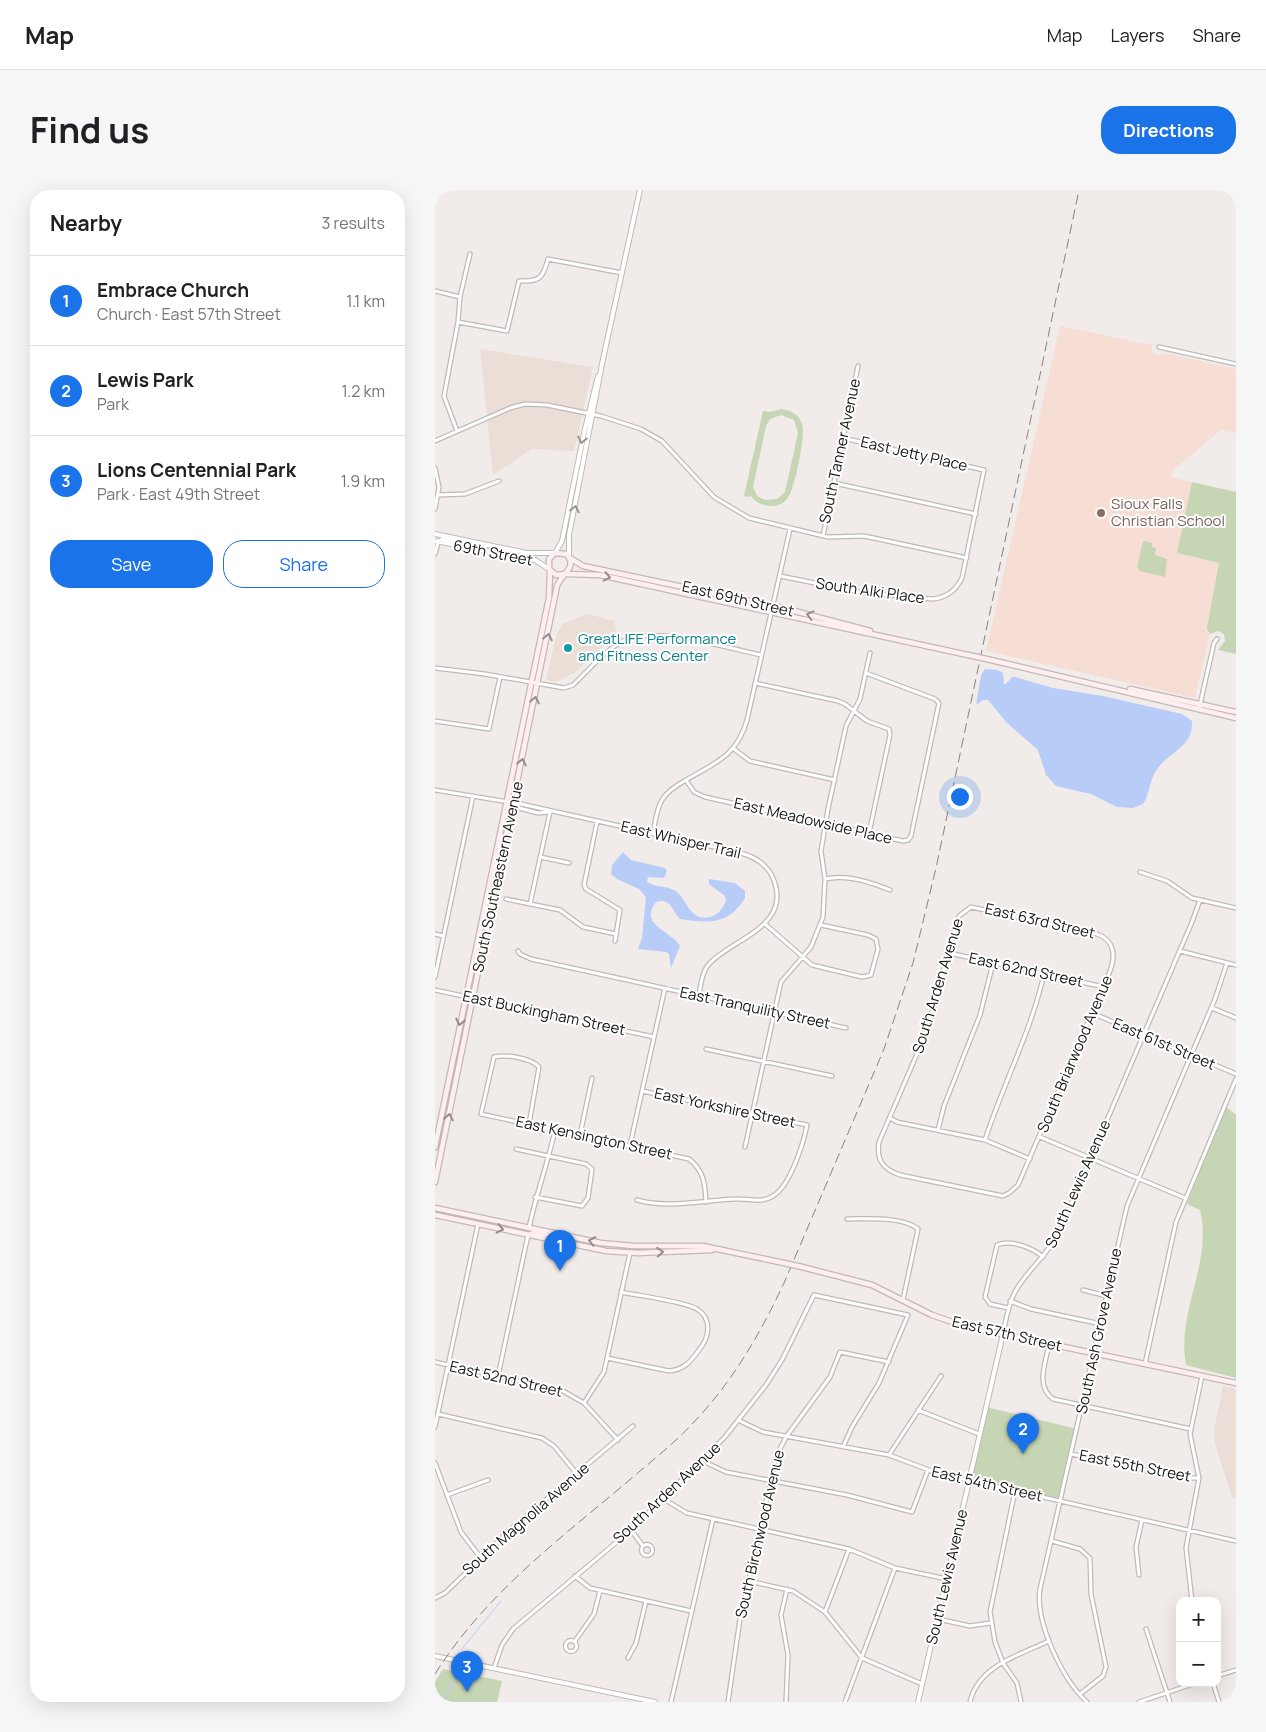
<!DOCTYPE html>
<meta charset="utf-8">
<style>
body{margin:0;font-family:Manrope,sans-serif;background:#f6f6f6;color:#202124}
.controls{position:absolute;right:15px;bottom:15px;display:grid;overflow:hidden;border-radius:10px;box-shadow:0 5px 20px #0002}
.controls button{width:45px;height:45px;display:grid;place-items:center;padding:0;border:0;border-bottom:1px solid #e0e0e0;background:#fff;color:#202124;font:25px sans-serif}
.you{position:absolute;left:524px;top:606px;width:18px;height:18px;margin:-12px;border:4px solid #fff;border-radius:50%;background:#1a73e8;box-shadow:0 0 0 8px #1a73e833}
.badge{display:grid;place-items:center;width:32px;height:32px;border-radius:50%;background:#1a73e8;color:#fff;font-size:16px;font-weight:700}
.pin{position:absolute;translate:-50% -41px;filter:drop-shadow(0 1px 2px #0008)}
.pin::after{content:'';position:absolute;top:26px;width:18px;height:15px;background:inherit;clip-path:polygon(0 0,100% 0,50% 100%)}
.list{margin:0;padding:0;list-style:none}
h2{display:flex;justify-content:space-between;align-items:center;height:65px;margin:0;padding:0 20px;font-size:21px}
h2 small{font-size:16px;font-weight:400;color:#757577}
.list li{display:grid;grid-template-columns:32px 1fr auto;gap:15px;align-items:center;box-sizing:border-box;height:90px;padding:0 20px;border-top:1px solid #e0e0e0}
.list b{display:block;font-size:19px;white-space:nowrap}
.list p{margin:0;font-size:16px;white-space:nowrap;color:#757577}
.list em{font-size:16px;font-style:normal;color:#757577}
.actions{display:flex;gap:10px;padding:15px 20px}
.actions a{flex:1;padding:11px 0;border:1px solid #1a73e8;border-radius:20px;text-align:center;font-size:18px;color:#1a73e8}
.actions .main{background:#1a73e8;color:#fff}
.map{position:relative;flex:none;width:801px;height:1512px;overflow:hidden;border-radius:20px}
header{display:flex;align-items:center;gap:30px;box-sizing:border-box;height:70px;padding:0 25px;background:#fff;border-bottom:1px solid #e0e0e0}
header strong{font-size:24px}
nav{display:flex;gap:28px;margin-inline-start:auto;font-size:18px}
.intro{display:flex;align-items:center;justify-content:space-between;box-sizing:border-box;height:120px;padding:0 30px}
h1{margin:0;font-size:35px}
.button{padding:12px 22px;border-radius:20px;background:#1a73e8;color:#fff;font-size:18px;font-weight:700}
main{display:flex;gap:30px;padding:0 30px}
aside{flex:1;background:#fff;border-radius:20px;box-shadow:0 5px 20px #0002}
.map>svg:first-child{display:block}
</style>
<header>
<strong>Map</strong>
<nav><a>Map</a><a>Layers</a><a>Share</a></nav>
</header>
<div class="intro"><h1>Find us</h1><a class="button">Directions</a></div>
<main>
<aside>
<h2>Nearby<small>3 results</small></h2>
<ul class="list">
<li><span class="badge">1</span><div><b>Embrace Church</b><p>Church · East 57th Street</p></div><em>1.1 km</em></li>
<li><span class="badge">2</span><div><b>Lewis Park</b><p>Park</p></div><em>1.2 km</em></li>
<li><span class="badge">3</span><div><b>Lions Centennial Park</b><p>Park · East 49th Street</p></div><em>1.9 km</em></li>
</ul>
<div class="actions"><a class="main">Save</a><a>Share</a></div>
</aside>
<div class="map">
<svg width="801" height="1512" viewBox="0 0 801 1512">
<rect width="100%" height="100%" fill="#f1ecea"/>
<path fill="#eaded7" d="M45 159 158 177 139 261 97 259 58 285Z
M153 424 179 431 182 443 139 483 121 492 111 490 122 443 129 433Z
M788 1196 801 1199V1306L797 1308 780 1253 779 1239Z"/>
<path fill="#f6ded5" d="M625 136 717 155V162L722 165 733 164 801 179V243L786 240 738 280 737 287 757 292 742 363 785 373 773 433 775 444 760 508 551 461Z"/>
<path fill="#c6d5b3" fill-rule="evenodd" d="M346 219C355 220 364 224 367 234 371 244 360 296 354 306 345 321 324 318 315 305L314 307 309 306 328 221 335 222ZM346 225 359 230 363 243 350 302 342 309 330 310 322 306 318 297 331 236 335 229Z
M757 292 801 302V464L783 460 790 451 789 444 783 441 775 444 772 438 784 373 742 363Z
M708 351 717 353V357L721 358 720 365 732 369 730 387 705 381 702 377Z
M790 916 801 925V1188L751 1175C741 1121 778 1074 765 1020L752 1014Z
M551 1217 642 1239 626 1311 534 1290Z
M8 1479 67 1491 62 1512H0V1492Z"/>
<path fill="#b7cdf7" d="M550 479 562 480 568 483 569 494H571L577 487H580L618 498 668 506 747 524 757 531C759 558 732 562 721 581 714 591 715 604 708 614L698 618 682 617 656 604 621 596 611 585 603 560 572 533 553 510H548L541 515 546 485Z
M188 662 196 670 230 678 232 681 229 688 213 687 212 692C220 697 231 696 239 700 253 708 253 732 275 727 283 725 288 718 291 711L290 706 274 694V689L300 693 310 701V708C293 736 272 733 245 729 237 721 236 707 221 712 203 735 237 741 245 756L236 778 234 764 231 762 203 759 207 748 211 707 204 699 182 689 176 684 177 675Z"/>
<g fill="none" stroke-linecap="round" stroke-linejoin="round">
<path stroke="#b7cdf7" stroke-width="1" d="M26 1460 66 1411
M9 1512 21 1482"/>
<defs>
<path id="minor" d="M0 101 25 107
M23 132 72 141 84 91C105 92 108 88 113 69L187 83
M724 157 801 174
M22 241 9 206 23 132 25 107 35 64
M0 251 75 218 90 214 112 215 166 226 206 239 227 251 279 307 314 328 393 347 429 346 532 368
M0 278 4 297 0 319
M399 293 541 324
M3 305 30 304 64 291
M388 346 423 176
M0 364 3 352
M345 386 425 402 497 409C511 408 521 400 527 388L549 280 408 248
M0 478 50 484 129 498 138 495C154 480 171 459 190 450 221 436 293 458 326 465
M320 493 403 511 410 514 432 531 454 539 455 545 434 643
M764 519 779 453 782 449
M0 531 54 539 65 487
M299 559 315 571 400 590
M251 590 259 602 270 607 468 651 473 650 476 646 504 513 500 509 431 483
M0 600 86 614 306 663C320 667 332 674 338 688 358 736 299 748 275 773 267 781 266 794 264 805
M76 616 103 623 114 622
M162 632 149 695 151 699 185 720 180 751
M218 644C220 633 221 620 227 610 232 601 242 595 251 590 280 573 302 566 312 530L355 339
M105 667 134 673
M705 682 732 691 757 708 801 718
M390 689C410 684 436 692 455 700
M71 709 125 720 148 737 181 744
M95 714 115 622
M536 717 662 744C679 750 681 765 675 781L583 995 574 1003 568 1006 465 985C448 979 441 970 444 952L482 864 496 825 524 726Z
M330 734 377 775 427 787 436 785 443 759 441 749 433 745 386 735
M0 744 8 746
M83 761 85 764 96 769 411 838
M745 761 801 775
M514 763 669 797
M0 787 38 606
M0 800 219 847
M777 818 801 828
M657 823 801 884
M271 859 397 886
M455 928 462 932 550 950 595 969
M94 934 104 877C96 868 70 864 59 867L46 924 254 969C269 981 270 993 271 1012
M503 940 509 916 545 825 558 773
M145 945 157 888
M605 947 750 1008
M550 950C568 894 596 842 609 784
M195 955 230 798
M310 957 346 792 376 757 388 727 390 689 386 661 393 619 411 536 425 509 435 463
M81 959 151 974 157 979 153 1008 147 1016 100 1007
M202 1010C234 1019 268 1010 301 1009 314 1008 326 1014 338 1006 355 996 368 955 372 935L207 901
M412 1029C432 1029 467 1026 483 1039L468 1110
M94 1038C101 1004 113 973 120 940
M648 1100 672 1106
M575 1111 596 1119 666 1134
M573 1118 555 1114 550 1107 562 1055C576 1049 598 1058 608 1067
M568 1144C571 1129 573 1115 580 1102 592 1080 613 1065 624 1042L757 732 765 710
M614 1154C611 1172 600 1196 618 1209L756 1239
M172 1168 234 1181C249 1180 256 1171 264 1160 274 1148 278 1129 262 1119 248 1111 205 1106 186 1102
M0 1172 128 1201 149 1213 183 1250
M710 1174 741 1032 801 889
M63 1186 93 1045
M149 1213 169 1182 195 1063
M483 1220 544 1244
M3 1224 107 1248 119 1256 142 1284
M305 1231 328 1242 454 1265 502 1283 801 1351
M0 1237 43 1034
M636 1264 749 1288H764
M454 1265 506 1186
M269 1269 274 1274 291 1282 412 1305 477 1322 493 1280
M0 1273 26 1342 45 1367
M580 1301 555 1422 560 1452 568 1473 582 1493 586 1512
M12 1305 53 1290
M227 1308 252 1323 414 1359 460 1378 512 1389
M196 1340 208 1356
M617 1351 645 1359 655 1368 656 1404 671 1477 668 1486 645 1504
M206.5 1360a5.5 5.5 0 1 1 11 0a5.5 5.5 0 1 1-11 0Z
M704 1385 701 1357 707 1330
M140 1386 155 1398 256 1421
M314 1391 358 1401 390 1422 427 1468 487 1494
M0 1408 10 1403 76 1339 198 1236
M757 1411 751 1358 764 1288 755 1244 767 1186
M390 1422 414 1359
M503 1429 535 1436 555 1433
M711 1439 735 1512
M130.5 1456a5.5 5.5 0 1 1 11 0a5.5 5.5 0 1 1-11 0Z
M140 1451 159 1424 165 1401
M193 1468 201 1453 211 1411
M59 1478 67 1455 78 1439 196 1340 289 1248 331 1195 347 1170 379 1105 473 1125 444 1193 417 1237 408 1257
M782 1486 801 1480
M778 1493 784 1512
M236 1512 278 1329
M293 1512 305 1429 341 1267 351 1247 395 1187 405 1162 454 1172
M351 1512 353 1465 346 1425 352 1399
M410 1512 460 1378
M535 1512C543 1476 584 1465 614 1451
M652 1512C627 1489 600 1432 605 1399L692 1016 780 809 792 773
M704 1512 761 1493"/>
<path id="tertiary" d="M0 344 92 363H119
M0 351 100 370 114 379
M3 352 8 349 51 356
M120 363 127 351 149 243 163 186
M134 367V345L168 169 205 0
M0 1466 220 1512
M483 1512 568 1144"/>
<path id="secondary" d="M135 368 148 376 348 418 435 441
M132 384 165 385 533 465
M556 470 801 528
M695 499 801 522
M0 957 114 408 115 380
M0 992 122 396C126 384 144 377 131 364L120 363 114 369V379L121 385 130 384
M0 1018 166 1053 199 1056H268L349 1073
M0 1025 171 1061 203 1063 277 1060
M93 1045 99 1043 126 1047
M367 1077 437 1095 497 1125 529 1136 801 1193"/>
</defs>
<use href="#minor" stroke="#bfbab8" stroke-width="5.5"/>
<use href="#tertiary" stroke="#bfbab8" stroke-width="6"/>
<use href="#secondary" stroke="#bfbab8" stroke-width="7"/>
<use href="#minor" stroke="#fff" stroke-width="3"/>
<use href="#tertiary" stroke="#fff" stroke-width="4"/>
<use href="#secondary" stroke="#ffedef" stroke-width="4.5"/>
<path stroke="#878382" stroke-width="1" stroke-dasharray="10 5" stroke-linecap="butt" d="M0 1484C49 1406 122 1351 191 1293 214 1273 239 1254 259 1232 298 1191 325 1144 349 1093L449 859 478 773 501 678 644 0"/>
<defs>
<path id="secondary-bridge" d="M533 465 556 470
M349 1073 367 1077"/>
</defs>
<use href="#secondary-bridge" stroke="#bfbab8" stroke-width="7" stroke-linecap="butt"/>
<use href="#secondary-bridge" stroke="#ffedef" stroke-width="4.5"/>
</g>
<defs><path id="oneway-chevron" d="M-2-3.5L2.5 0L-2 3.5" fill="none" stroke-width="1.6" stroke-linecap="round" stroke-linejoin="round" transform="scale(1.25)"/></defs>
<g stroke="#979695">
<use href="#oneway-chevron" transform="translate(147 250) rotate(102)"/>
<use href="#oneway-chevron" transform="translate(140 319) rotate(-78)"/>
</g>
<g stroke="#978c8c">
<use href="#oneway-chevron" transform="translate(172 387) rotate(13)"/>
<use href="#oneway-chevron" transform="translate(375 425) rotate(-166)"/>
<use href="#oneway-chevron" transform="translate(113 447) rotate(-78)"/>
<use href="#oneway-chevron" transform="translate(100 510) rotate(-78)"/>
<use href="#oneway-chevron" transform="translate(87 572) rotate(-78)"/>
<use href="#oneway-chevron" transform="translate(25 832) rotate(102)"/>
<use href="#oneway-chevron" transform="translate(14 927) rotate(-78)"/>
<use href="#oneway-chevron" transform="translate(65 1039) rotate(13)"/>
<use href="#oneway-chevron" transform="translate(157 1051) rotate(-168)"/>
<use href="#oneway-chevron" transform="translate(225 1062) rotate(-4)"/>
</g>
<circle fill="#8d6e63" stroke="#fff" stroke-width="2" cx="666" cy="323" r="5"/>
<circle fill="#0f9aa8" stroke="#fff" stroke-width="2" cx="133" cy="458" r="5"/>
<g text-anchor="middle" stroke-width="4" stroke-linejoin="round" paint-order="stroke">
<g font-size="15" fill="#171514" stroke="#fff">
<text transform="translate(405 261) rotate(-78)" y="5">South Tanner Avenue</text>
<text transform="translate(479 264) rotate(13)" y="5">East Jetty Place</text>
<text transform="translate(58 363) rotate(11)" y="5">69th Street</text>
<text transform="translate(435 401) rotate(8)" y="5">South Alki Place</text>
<text transform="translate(303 409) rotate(13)" y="5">East 69th Street</text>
<text transform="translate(378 631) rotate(13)" y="5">East Meadowside Place</text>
<text transform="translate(246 650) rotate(13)" y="5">East Whisper Trail</text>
<text transform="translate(63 687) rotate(-78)" y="5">South Southeastern Avenue</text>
<text transform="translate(605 731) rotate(13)" y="5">East 63rd Street</text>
<text transform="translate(591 780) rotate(12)" y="5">East 62nd Street</text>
<text transform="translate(503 796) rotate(-73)" y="5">South Arden Avenue</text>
<text transform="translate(320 818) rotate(12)" y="5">East Tranquility Street</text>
<text transform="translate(109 823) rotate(12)" y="5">East Buckingham Street</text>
<text transform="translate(729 854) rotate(23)" y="5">East 61st Street</text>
<text transform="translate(640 864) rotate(-67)" y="5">South Briarwood Avenue</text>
<text transform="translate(290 918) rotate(12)" y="5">East Yorkshire Street</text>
<text transform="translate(159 948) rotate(12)" y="5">East Kensington Street</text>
<text transform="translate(643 994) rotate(-66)" y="5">South Lewis Avenue</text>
<text transform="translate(664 1141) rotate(-78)" y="5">South Ash Grove Avenue</text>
<text transform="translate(572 1144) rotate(13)" y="5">East 57th Street</text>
<text transform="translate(71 1189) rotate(13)" y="5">East 52nd Street</text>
<text transform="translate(700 1276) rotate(11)" y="5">East 55th Street</text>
<text transform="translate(552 1294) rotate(13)" y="5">East 54th Street</text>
<text transform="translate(232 1303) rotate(-43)" y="5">South Arden Avenue</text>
<text transform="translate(91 1329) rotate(-41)" y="5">South Magnolia Avenue</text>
<text transform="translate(325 1344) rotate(-77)" y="5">South Birchwood Avenue</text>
<text transform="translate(512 1387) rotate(-77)" y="5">South Lewis Avenue</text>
</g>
<g font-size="15" fill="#785e54" stroke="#fff" text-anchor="start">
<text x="676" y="319">Sioux Falls<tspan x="676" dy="17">Christian School</tspan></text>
</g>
<g font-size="15" fill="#0d838f" stroke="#fff" text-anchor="start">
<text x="143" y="454">GreatLIFE Performance<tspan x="143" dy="17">and Fitness Center</tspan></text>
</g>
</g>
</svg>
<div class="controls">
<button>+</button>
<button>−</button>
</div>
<div class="you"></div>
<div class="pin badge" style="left:125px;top:1081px">1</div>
<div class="pin badge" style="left:588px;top:1264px">2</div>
<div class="pin badge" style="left:32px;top:1502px">3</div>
</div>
</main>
